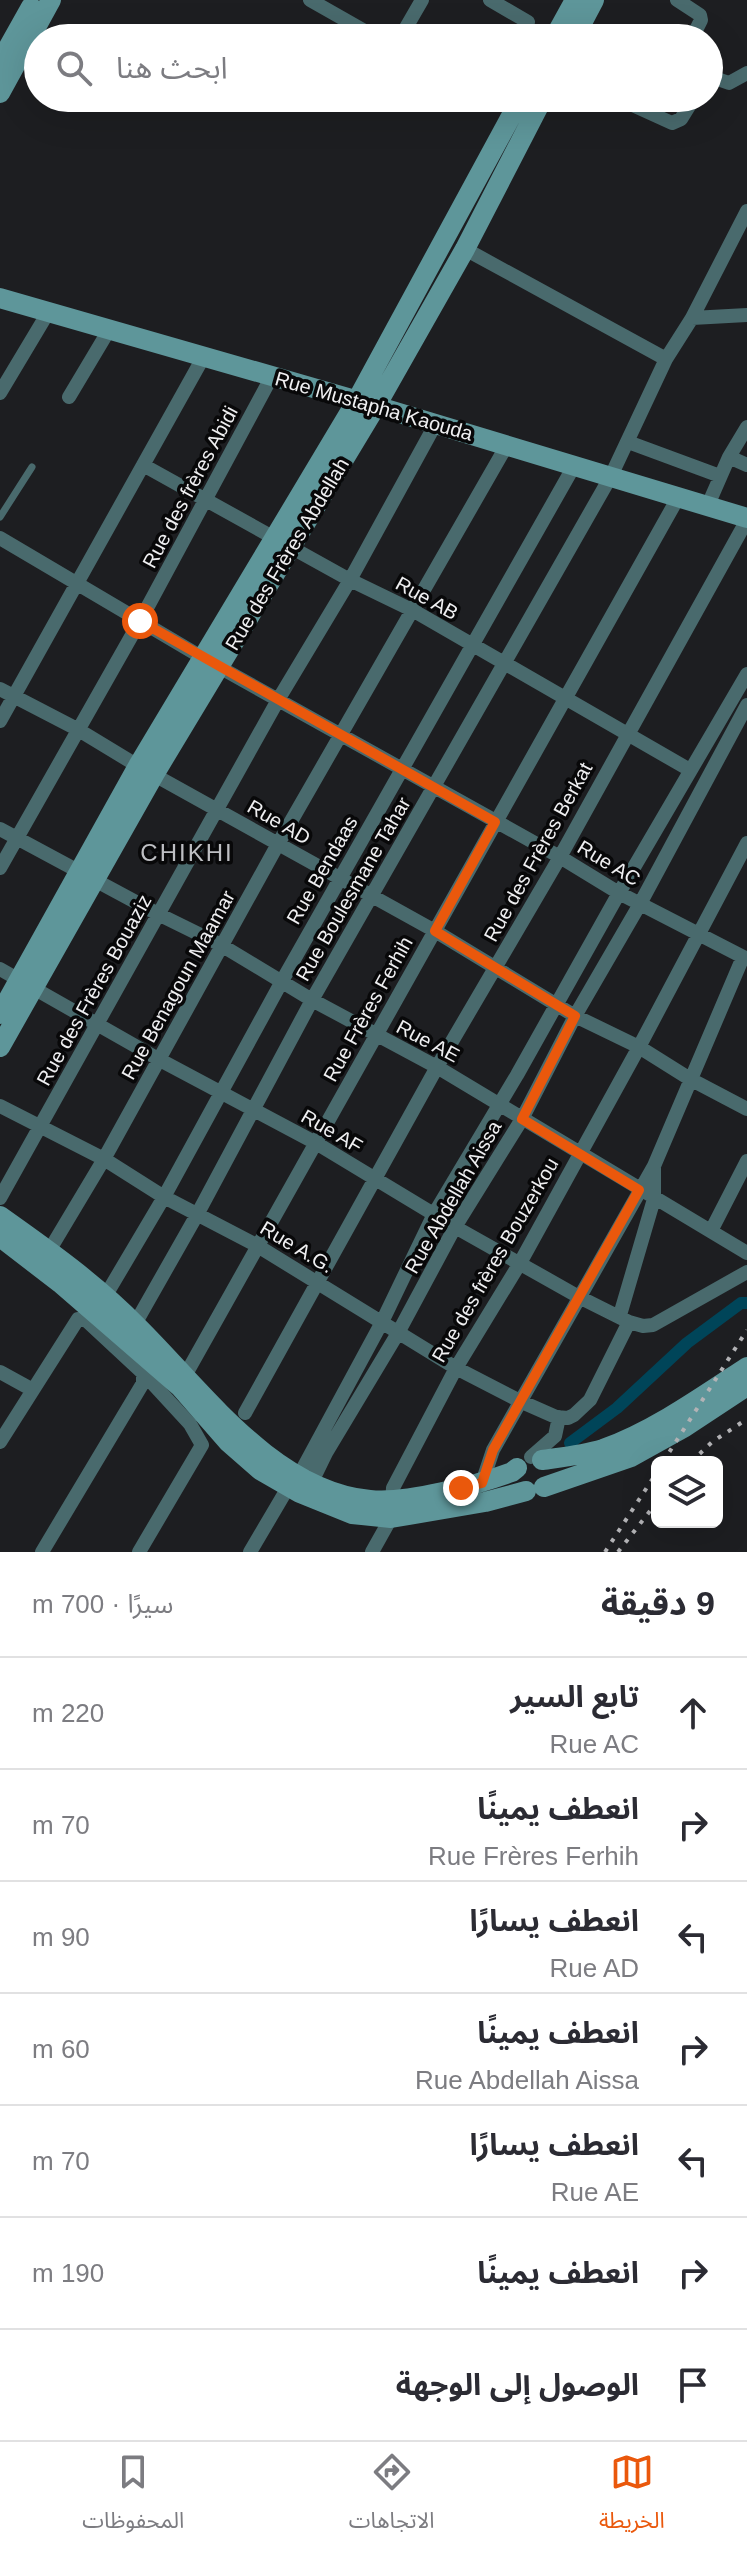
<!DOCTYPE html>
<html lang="ar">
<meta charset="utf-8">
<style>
body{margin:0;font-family:Arial,"Noto Sans Arabic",sans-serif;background:#f2f2f3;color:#2b2b33;direction:rtl}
.controls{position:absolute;right:24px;bottom:24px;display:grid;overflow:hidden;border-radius:12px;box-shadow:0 8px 32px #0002}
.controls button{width:72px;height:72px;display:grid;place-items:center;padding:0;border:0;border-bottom:2px solid #e1e1e2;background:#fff;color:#2b2b33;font:40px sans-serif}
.stop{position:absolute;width:24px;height:24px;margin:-18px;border:6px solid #ea580c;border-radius:50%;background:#fff}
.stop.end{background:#ea580c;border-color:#fff;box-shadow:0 2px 8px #0008}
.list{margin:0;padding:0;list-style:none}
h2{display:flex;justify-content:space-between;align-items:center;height:104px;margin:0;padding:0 32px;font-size:34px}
h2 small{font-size:26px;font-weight:400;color:#7c7c81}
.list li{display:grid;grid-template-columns:52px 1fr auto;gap:24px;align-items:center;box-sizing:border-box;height:112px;padding:0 32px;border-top:2px solid #e1e1e2}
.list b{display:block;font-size:30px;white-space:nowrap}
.list p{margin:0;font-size:26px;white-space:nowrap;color:#7c7c81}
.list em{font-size:26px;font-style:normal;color:#7c7c81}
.icon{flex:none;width:44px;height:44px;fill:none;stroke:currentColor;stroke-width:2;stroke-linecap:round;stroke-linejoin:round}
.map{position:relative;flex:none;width:747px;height:1552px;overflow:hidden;direction:ltr}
.search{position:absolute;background:#fff;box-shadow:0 8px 32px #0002;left:24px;right:24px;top:24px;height:88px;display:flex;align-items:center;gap:20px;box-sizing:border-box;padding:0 28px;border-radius:44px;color:#7c7c81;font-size:30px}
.sheet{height:888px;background:#fff}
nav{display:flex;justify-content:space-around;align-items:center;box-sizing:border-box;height:112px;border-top:2px solid #e1e1e2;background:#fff;font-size:22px;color:#7c7c81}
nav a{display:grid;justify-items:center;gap:4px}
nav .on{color:#ea580c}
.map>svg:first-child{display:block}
</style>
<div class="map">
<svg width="747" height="1552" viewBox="0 0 747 1552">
<rect width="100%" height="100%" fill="#1d1e21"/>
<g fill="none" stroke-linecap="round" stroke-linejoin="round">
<path stroke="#004559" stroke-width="12" d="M570 1443 617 1408 687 1343 741 1303H747"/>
<path stroke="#496a6d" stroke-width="7" d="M0 517 32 467"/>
<path stroke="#496a6d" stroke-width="14" d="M310 0 377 38
M490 0 528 22
M677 0 700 15 701 20 692 38
M400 38 422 0
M709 76 729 83 747 73
M617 98 672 123 681 119 694 98
M465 249 666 359
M692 318 747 315
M0 393 49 311
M69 397 109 330
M628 442 720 476
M729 457 747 465
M143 465 350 580 414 611 690 770
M708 505 729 457 747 427
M0 538 203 658 560 857 619 893 747 959
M0 689 77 729 138 766 435 931 575 1016 639 1047 690 1079 747 1109
M0 721 204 356
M0 829 158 914 221 945 312 1000 437 1067 747 1253
M0 868 140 621 272 376
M0 969 160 1060 316 1143 455 1227 579 1297 629 1322 643 1326 653 1325 747 1272
M0 1106 104 1159 164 1197 256 1245 456 1368 522 1402 556 1417 568 1418 574 1415 590 1400 629 1322
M0 1198 278 700 350 580 435 425
M711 1231 747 1161
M49 1251 104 1159 278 844 507 445
M106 1295 164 1197 282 981 574 466
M620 1315 654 1199V1166
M135 1324 198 1213 312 1000 611 476 666 359 692 318 747 211
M0 1372 31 1389
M186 1374 679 496
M245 1413 437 1067 560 857 747 520
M0 1442 78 1319 86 1320 143 1373V1383L42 1552
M531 1457 555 1436 559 1417
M295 1483 382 1322 434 1214 517 1075 619 893 747 674
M482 1483 493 1450 654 1166 743 957
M308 1490 326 1453 398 1333 455 1227 522 1119 575 1016 640 904 747 705
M139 1552 202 1445 190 1424 143 1373
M250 1552 293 1479
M372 1552 391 1518 393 1488 456 1368 520 1263 639 1047 747 843"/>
<path stroke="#5e969a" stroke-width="20" d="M554 38 575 0
M574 38 594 0
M0 62 31 7
M0 93 51 0
M0 298 376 406 747 518
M0 1014 138 766 356 402 521 98
M0 1047 155 773 376 406 465 249 543 98
M0 1216C48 1250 96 1284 137 1326 202 1390 273 1491 370 1500 407 1504 477 1485 512 1472L517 1468
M0 1237 60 1283 180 1387 228 1442 260 1470 300 1493 352 1514 391 1518 485 1502 526 1491
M542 1460C563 1457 583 1455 603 1449 652 1432 703 1396 747 1367
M544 1487 631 1457 685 1427 747 1386"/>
<path stroke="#b2b2b5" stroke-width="4" stroke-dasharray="4 8" stroke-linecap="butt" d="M663 1462 747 1330
M691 1462 712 1442 747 1419
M605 1552 657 1472
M618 1552 657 1502"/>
</g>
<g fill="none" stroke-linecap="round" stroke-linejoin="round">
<path stroke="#ea580c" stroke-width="10" d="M140 621 495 822 435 931 575 1016 522 1119 639 1190 493 1450 482 1483 461 1488"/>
</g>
<g text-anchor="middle" stroke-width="7" stroke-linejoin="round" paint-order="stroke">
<g font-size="20" fill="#efeff1" stroke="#080809">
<text transform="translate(374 406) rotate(16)" y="7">Rue Mustapha Kaouda</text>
<text transform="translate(190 487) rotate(-62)" y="7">Rue des frères Abidi</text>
<text transform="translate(287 554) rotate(-59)" y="7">Rue des Frères Abdellah</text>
<text transform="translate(427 598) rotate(29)" y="7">Rue AB</text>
<text transform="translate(279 822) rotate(30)" y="7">Rue AD</text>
<text transform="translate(538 852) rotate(-61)" y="7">Rue des Frères Berkat</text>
<text transform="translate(609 863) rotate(31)" y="7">Rue AC</text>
<text transform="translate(322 870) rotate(-60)" y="7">Rue Bendaas</text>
<text transform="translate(353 889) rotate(-60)" y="7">Rue Boulesmane Tahar</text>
<text transform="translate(178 985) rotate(-61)" y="7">Rue Benagoun Maamar</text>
<text transform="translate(94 990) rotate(-61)" y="7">Rue des Frères Bouaziz</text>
<text transform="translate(368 1009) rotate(-61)" y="7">Rue Frères Ferhih</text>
<text transform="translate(428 1041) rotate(28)" y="7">Rue AE</text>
<text transform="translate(332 1131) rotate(30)" y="7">Rue AF</text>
<text transform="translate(453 1197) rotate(-60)" y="7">Rue Abdellah Aissa</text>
<text transform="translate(297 1247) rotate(31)" y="7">Rue A.G.</text>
<text transform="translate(495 1260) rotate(-60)" y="7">Rue des frères Bouzerkou</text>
</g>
<g font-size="24" letter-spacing="2" fill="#bebfc3" stroke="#080809">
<text x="187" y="861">CHIKHI</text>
</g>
</g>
</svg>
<div class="controls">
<button><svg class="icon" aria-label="layers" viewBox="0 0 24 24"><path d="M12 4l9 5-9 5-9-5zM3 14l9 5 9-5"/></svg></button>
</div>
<div class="stop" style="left:140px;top:621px"></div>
<div class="stop end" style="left:461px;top:1488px"></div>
<div class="search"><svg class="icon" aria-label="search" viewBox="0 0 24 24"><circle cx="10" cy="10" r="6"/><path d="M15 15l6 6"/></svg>ابحث هنا</div>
</div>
<section class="sheet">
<h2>9 دقيقة<small>سيرًا · 700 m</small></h2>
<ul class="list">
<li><svg class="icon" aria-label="ahead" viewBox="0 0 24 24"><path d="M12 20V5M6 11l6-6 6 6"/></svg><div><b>تابع السير</b><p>Rue AC</p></div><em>220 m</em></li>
<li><svg class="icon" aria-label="right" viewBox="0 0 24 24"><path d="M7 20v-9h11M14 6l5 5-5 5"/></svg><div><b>انعطف يمينًا</b><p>Rue Frères Ferhih</p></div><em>70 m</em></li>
<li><svg class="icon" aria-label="left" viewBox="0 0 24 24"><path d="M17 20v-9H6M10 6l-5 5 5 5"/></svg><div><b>انعطف يسارًا</b><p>Rue AD</p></div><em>90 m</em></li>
<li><svg class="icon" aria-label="right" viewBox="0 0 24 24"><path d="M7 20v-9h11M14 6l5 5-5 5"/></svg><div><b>انعطف يمينًا</b><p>Rue Abdellah Aissa</p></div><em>60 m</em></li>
<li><svg class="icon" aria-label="left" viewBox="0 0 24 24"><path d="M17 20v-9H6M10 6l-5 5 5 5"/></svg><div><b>انعطف يسارًا</b><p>Rue AE</p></div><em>70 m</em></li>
<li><svg class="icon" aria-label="right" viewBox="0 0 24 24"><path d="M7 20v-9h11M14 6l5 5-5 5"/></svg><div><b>انعطف يمينًا</b></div><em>190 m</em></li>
<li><svg class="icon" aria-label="arrive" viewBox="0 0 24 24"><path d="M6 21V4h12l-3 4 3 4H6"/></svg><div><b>الوصول إلى الوجهة</b></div></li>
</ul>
</section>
<nav>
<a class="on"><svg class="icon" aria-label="map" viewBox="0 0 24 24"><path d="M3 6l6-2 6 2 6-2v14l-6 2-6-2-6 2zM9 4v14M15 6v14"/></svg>الخريطة</a>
<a><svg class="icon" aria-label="directions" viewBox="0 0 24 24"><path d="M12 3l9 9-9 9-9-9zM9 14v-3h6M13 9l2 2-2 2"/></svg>الاتجاهات</a>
<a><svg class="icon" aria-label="saved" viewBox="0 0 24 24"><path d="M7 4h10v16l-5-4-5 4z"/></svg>المحفوظات</a>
</nav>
